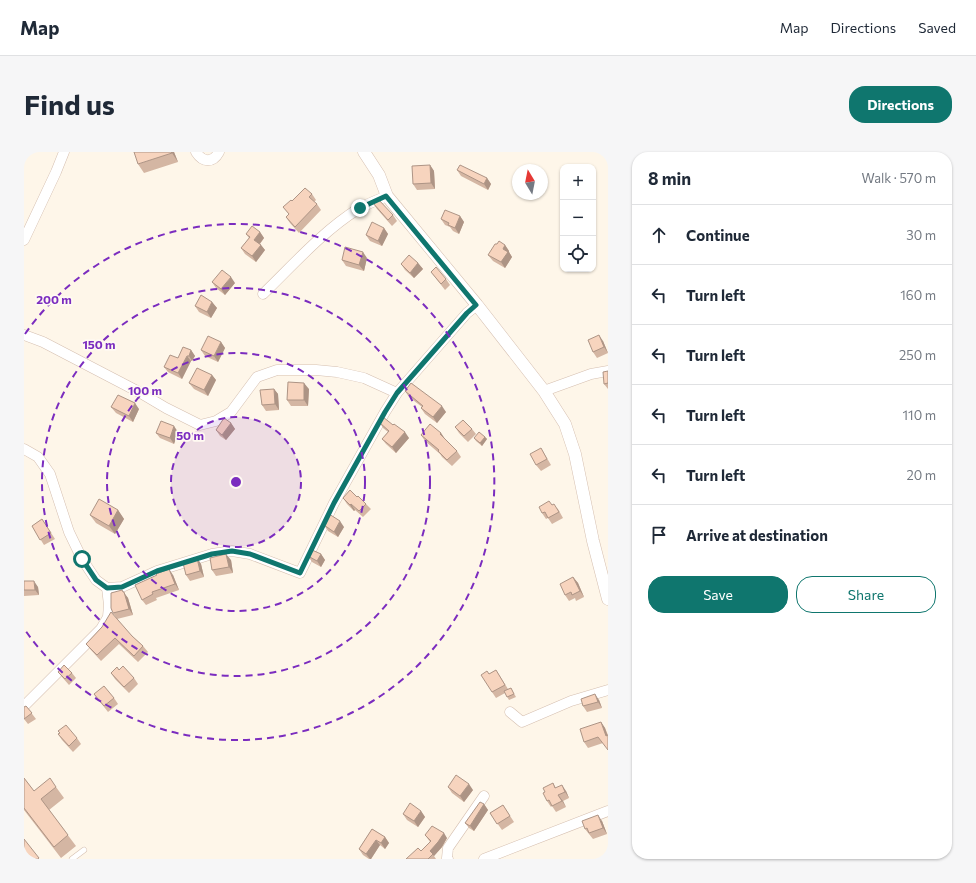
<!DOCTYPE html>
<meta charset="utf-8">
<style>
body{margin:0;font-family:Commissioner,sans-serif;background:#f6f6f7;color:#1f2937}
.controls{position:absolute;right:12px;top:12px;display:grid;overflow:hidden;border-radius:8px;box-shadow:0 1px 3px #0004}
.controls button{width:36px;height:36px;display:grid;place-items:center;padding:0;border:0;border-bottom:1px solid #e0e1e3;background:#fff;color:#1f2937;font:20px sans-serif}
.compass{position:absolute;left:488px;top:12px;width:36px;height:36px;border-radius:50%;background:#fff;box-shadow:0 1px 3px #0004;rotate:350deg}
.stop{position:absolute;width:12px;height:12px;margin:-9px;border:3px solid #0f766e;border-radius:50%;background:#fff}
.stop.end{background:#0f766e;border-color:#fff;box-shadow:0 1px 4px #0008}
.list{margin:0;padding:0;list-style:none}
h2{display:flex;justify-content:space-between;align-items:center;height:52px;margin:0;padding:0 16px;font-size:17px}
h2 small{font-size:13px;font-weight:400;color:#747a83}
.list li{display:grid;grid-template-columns:26px 1fr auto;gap:12px;align-items:center;box-sizing:border-box;height:60px;padding:0 16px;border-top:1px solid #e0e1e3}
.list b{display:block;font-size:15px;white-space:nowrap}
.list em{font-size:13px;font-style:normal;color:#747a83}
.actions{display:flex;gap:8px;padding:12px 16px}
.actions a{flex:1;padding:9px 0;border:1px solid #0f766e;border-radius:16px;text-align:center;font-size:14px;color:#0f766e}
.actions .main{background:#0f766e;color:#fff}
.icon{flex:none;width:22px;height:22px;fill:none;stroke:currentColor;stroke-width:2;stroke-linecap:round;stroke-linejoin:round}
.map{position:relative;flex:none;width:584px;height:707px;overflow:hidden;border-radius:16px}
header{display:flex;align-items:center;gap:24px;box-sizing:border-box;height:56px;padding:0 20px;background:#fff;border-bottom:1px solid #e0e1e3}
header strong{font-size:19px}
nav{display:flex;gap:22px;margin-inline-start:auto;font-size:14px}
.intro{display:flex;align-items:center;justify-content:space-between;box-sizing:border-box;height:96px;padding:0 24px}
h1{margin:0;font-size:28px}
.button{padding:10px 18px;border-radius:16px;background:#0f766e;color:#fff;font-size:14px;font-weight:700}
main{display:flex;gap:24px;padding:0 24px}
aside{flex:1;background:#fff;border-radius:16px;box-shadow:0 1px 3px #0004}
.map>svg:first-child{display:block}
</style>
<header>
<strong>Map</strong>
<nav><a>Map</a><a>Directions</a><a>Saved</a></nav>
</header>
<div class="intro"><h1>Find us</h1><a class="button">Directions</a></div>
<main>
<div class="map">
<svg width="584" height="707" viewBox="0 0 584 707">
<rect width="100%" height="100%" fill="#fef6e9"/>
<g fill="none" stroke-linecap="round" stroke-linejoin="round">
<defs>
<path id="service" d="M48 707 60 698"/>
<path id="minor" d="M172 0C179 11 189 11 195 0
M0 88 32 20 40 0
M239 142C269 113 299 79 334 57 343 52 353 48 363 44
M0 183 19 190 115 240 142 256 176 273 192 269 207 260 233 225 253 218H292L313 220 340 226 373 241
M520 239 567 222 584 219
M0 297 14 305 26 322 45 380 58 407 72 428 83 436 98 435 133 419 188 402 208 399 226 402 276 421 310 351 361 260 373 241 443 161 453 153
M1 553 77 477 84 465 85 453 83 436
M486 560 498 570 547 549 584 538
M424 707 423 706 424 696 460 644
M460 707 584 659"/>
<path id="tertiary" d="M340 0 355 23 363 44 453 153 520 239 541 272 551 302 569 389 584 447"/>
</defs>
<use href="#service" stroke="#d5bfb0" stroke-width="6"/>
<use href="#minor" stroke="#d5bfb0" stroke-width="11"/>
<use href="#tertiary" stroke="#d5bfb0" stroke-width="13"/>
<use href="#service" stroke="#fff" stroke-width="5"/>
<use href="#minor" stroke="#fff" stroke-width="10"/>
<use href="#tertiary" stroke="#fff" stroke-width="12"/>
</g>
<path fill="#d4b6a3" d="M150 0 154 10 120 21 114 12Z
M406 13 410 19 411 37 393 38 389 32Z
M433 18 463 26 467 32 464 38 437 24Z
M288 42 292 48 290 50 293 52 297 58 275 81 266 71 262 65 265 62 259 55 268 49Z
M349 51 369 63 373 69 368 74 353 57Z
M436 64 440 70 435 82 429 79 426 75 421 73 417 67Z
M360 76 364 82 358 94 346 89 342 83Z
M236 80 240 86 236 92 241 98 232 110 221 102 217 96 225 86 222 82Z
M473 92 481 93 485 99V100L488 105 481 116 469 109 464 103Z
M343 106 340 119 322 114 318 108Z
M394 111 399 117 390 126 381 118 377 112Z
M407 120 422 127 426 133 421 138Z
M188 130 211 131 201 143 192 136Z
M188 150 193 156 187 166 175 160 171 154Z
M579 189 584 201 573 206 569 200Z
M197 190 201 196 194 210 181 204 177 198Z
M167 198 171 204 168 209H167L158 227 144 220 140 215Z
M584 219V237L580 232Z
M188 223 192 228 184 244 170 237 165 231Z
M250 237 254 242 255 258 242 259 238 253Z
M285 237 284 254H267L263 248Z
M381 239 422 260 413 271 401 262 397 256 398 255 385 245Z
M87 255 115 257 109 270 92 261Z
M207 271 211 277 202 288 196 284 192 278Z
M356 271 385 286 372 301 362 292 358 287 364 280 359 276Z
M431 275 448 277 452 282 444 290 435 281Z
M154 280 150 292 136 286 132 281Z
M417 281 421 287 433 299 437 305 428 314 418 305 416 302 401 289 397 283Z
M461 285 463 287 458 294 452 289 450 286Z
M517 296 527 313 517 319 512 313Z
M333 345 342 352 347 357 339 365 331 358 330 359 323 352 319 346Z
M528 353 534 357 539 366 528 372 524 366 522 367 518 361Z
M94 358 100 367 91 382 72 371 66 363Z
M18 367 31 387 20 393 8 374Z
M300 373 320 375 314 385 304 379Z
M297 402 301 408 297 415 288 410 284 404Z
M173 406 177 412 180 425 166 429 162 423Z
M207 408 209 421 192 424 188 418Z
M149 423 155 438 132 446 133 448 122 453 118 448Z
M549 425 554 431 560 445 552 449 551 446 545 449 541 443Z
M0 429 14 435 15 443 0 444Z
M99 440 104 446 109 463 93 467 89 461Z
M78 475 108 484 119 494 124 500 114 510 95 492 77 509 66 497 62 492Z
M95 518 110 526 114 532 105 541 91 527 87 521Z
M472 518 484 537 487 536 492 545 485 548 481 541 472 546 468 540 463 519 465 522Z
M34 520 48 521 52 526 45 533 38 525Z
M70 542 90 546 94 552 84 560Z
M575 548 578 556 563 560 559 554Z
M2 554 12 567 4 572 0 567V555Z
M577 570 581 576 584 583 579 591 564 596 560 590Z
M35 581 53 586 57 592 49 600 38 588 34 582Z
M0 626 10 639 32 635 40 646 25 658 52 694 37 706 0 658Z
M529 631 532 636 542 639 545 646 539 649 542 655 532 660 528 654 527 655 523 649 521 640Z
M424 635 449 638 440 650 428 641Z
M460 652 464 658 450 679 445 676 441 671Z
M479 653 490 670 478 678 466 661Z
M397 659 401 665 394 675 383 668 379 662Z
M578 669 583 682 569 687 561 677Z
M348 677 361 685 365 691 361 697 356 693 347 707H345L339 703 335 697Z
M401 683 423 686 418 695 410 704 412 707H382L397 699 406 690Z"/>
<path fill="#ad9485" d="M147 0H150L154 10 148 1Z
M406 13 410 19 411 37 407 31Z
M463 26 467 32 464 38 460 32Z
M436 64 440 70 435 82 431 76Z
M360 76 364 82 358 94 354 89Z
M236 80 240 86 234 94 230 88Z
M237 93 241 98 232 110 228 104Z
M481 93 485 99V100L488 105 481 116 477 110 479 97Z
M339 100 343 106 340 119 335 113Z
M394 111 399 117 390 126 386 121Z
M207 125 211 131 201 143 197 137Z
M188 150 193 156 187 166 183 160Z
M575 183 579 189 584 201 580 195Z
M197 190 201 196 194 210 190 204Z
M167 198 171 204 168 209 165 204Z
M163 204 167 209 158 227 154 221Z
M188 223 192 228 184 244 180 238Z
M280 231 285 237 284 254 280 248Z
M250 237 254 242 255 258 251 252Z
M111 251 115 257 109 270 105 264Z
M418 254 422 260 413 271 409 265Z
M207 271 211 277 202 288 198 283Z
M150 274 154 280 150 292 146 286Z
M381 280 385 286 372 301 368 295Z
M417 281 421 287 420 288 416 282Z
M461 285 463 287 458 294 456 291Z
M327 352 331 358 330 359 326 353Z
M94 358 100 367 91 382 85 374Z
M316 369 320 375 314 385 310 380Z
M202 402 207 408 209 421 205 415Z
M297 402 301 408 297 415 293 409Z
M173 406 177 412 180 425 176 419Z
M145 417 149 423 155 438 151 432Z
M549 425 554 431 560 445 556 439Z
M10 429 14 435 15 443 11 438Z
M98 438 104 446 109 463 105 457Z
M571 542 575 548 578 556 574 550Z
M577 570 581 576 584 585 582 584Z
M445 632 449 638 440 650 436 644Z
M538 633 542 639 545 646 541 640Z
M534 643 539 649 542 655Z
M460 652 464 658 450 679 446 674Z
M397 659 401 665 394 675 390 669Z
M574 663 578 669 583 682 579 676Z
M420 681 423 686 418 695 410 704 406 699Z
M361 685 365 691 361 697 357 691Z
M352 688 356 693 347 707H346L342 702Z"/>
<path fill="#f7d4be" stroke="#ad9485" d="M110 0H147L148 1 114 12Z
M406 13 407 31 389 32 388 14Z
M436 13 463 26 460 32 433 18Z
M281 36 288 42 285 45 293 52 271 75 262 65 265 62 259 55 267 48 268 49Z
M354 47 369 63 364 68 349 51Z
M421 58 436 64 431 76 424 73 425 71 417 67Z
M348 70 360 76 354 89 342 83Z
M228 74 236 80 230 88 237 93 228 104 217 96 226 85 222 82Z
M475 89 481 93 479 97 484 100 477 110 464 103 471 92H473Z
M321 95 339 100 335 113 318 108Z
M385 103 394 111 386 121 377 112Z
M412 115 422 127 417 132 407 120Z
M198 118 207 125 197 137 188 130Z
M177 143 188 150 183 160 171 154Z
M575 183 580 195 569 200 564 188Z
M184 184 197 190 190 204 177 198Z
M159 195 167 198 165 204H163L154 221 140 215 146 203 154 206Z
M173 216 188 223 180 238 165 231Z
M584 219V231L580 232 579 220Z
M264 230 280 231V248H263Z
M387 231 418 254 409 265 397 256 399 254 381 239Z
M250 237 251 252 238 253 236 238Z
M94 243 111 251 105 264 87 255Z
M359 265 369 273 370 272 381 280 368 295 358 287 365 279 356 271Z
M200 266 207 271 198 283 192 278Z
M439 268 448 277 440 284 431 275Z
M137 269 150 274 146 286 132 281Z
M406 272 417 281 416 282 433 299 423 308 414 299 415 298 397 283Z
M455 280 461 285 456 291 450 286Z
M517 296 523 307 512 313 506 302Z
M326 338 333 345 334 344 342 352 335 359 327 352 326 353 319 346Z
M75 347 94 358 85 374 66 363Z
M525 349 528 353 530 352 535 360 524 366 521 360 518 361 515 355Z
M305 362 316 369 310 380 300 373Z
M18 367 27 381 16 388 8 374Z
M288 398 297 402 293 409 284 404Z
M202 402 205 415 188 418 186 406Z
M173 406 176 419 162 423 159 411Z
M145 417 151 432 128 440 129 442 118 448 111 433 133 423 132 422Z
M549 425 556 439 548 443 547 440 541 443 536 432Z
M0 429H10L11 438H0Z
M98 438 99 440H100L105 457 89 461 87 456V441Z
M87 460 108 484 119 494 110 504 91 486 73 503 62 492 78 475Z
M40 513 48 521 41 527 34 520Z
M99 514 110 526 100 535 87 521 93 515 95 518Z
M472 518 481 533 468 540 457 523 463 519 465 522Z
M80 534 90 546 80 554 70 542Z
M487 536 490 542 483 545 480 539Z
M571 542 574 550 559 554 557 547Z
M2 554 8 561 0 567V555Z
M577 570 582 584 584 583V598L574 585 560 590 556 577Z
M42 573 53 586 45 594 34 582 36 581 34 579Z
M432 623 445 632 436 644 424 635Z
M0 626 10 639 26 626 32 635 17 647 44 683 30 695 0 656Z
M529 631 531 636 538 633 541 640 534 643 538 649 528 654 525 648 523 649 519 641 521 640 519 636Z
M456 650 460 652 446 674 441 671Z
M386 651 397 659 390 669 379 662Z
M479 653 486 664 473 672 466 661Z
M574 663 579 676 565 681 563 676 561 677 558 669Z
M408 674 420 681 414 690 406 699 409 702 404 707H382L394 696 397 699 407 689 401 683Z
M348 677 361 685 357 691 352 688 342 702 335 697Z
M0 687 15 706 14 707H0Z"/>
<g fill="none" stroke-linecap="round" stroke-linejoin="round">
<path stroke="#0f766e" stroke-width="5" d="M58 407 72 428 83 436 98 435 133 419 188 402 208 399 226 402 276 421 310 351 361 260 373 241 443 161 452 153 362 44 336 56"/>
</g>
<circle cx="212" cy="330" r="65" fill="#7b2cbf" fill-opacity=".12"/>
<g fill="none" stroke="#7b2cbf" stroke-width="2" stroke-dasharray="7 5">
<circle cx="212" cy="330" r="65"/>
<circle cx="212" cy="330" r="129"/>
<circle cx="212" cy="330" r="194"/>
<path d="M1 182A258 258 0 1 1 1 478"/>
</g>
<circle cx="212" cy="330" r="6" fill="#7b2cbf" stroke="#fffaf2" stroke-width="2"/>
<g font-size="12" text-anchor="middle" font-weight="bold" fill="#7b2cbf" stroke="#fffaf2" stroke-width="3.5" stroke-linejoin="round" paint-order="stroke">
<text x="30" y="152">200 m</text>
<text x="75" y="197">150 m</text>
<text x="121" y="243">100 m</text>
<text x="166" y="288">50 m</text>
</g>
</svg>
<div class="controls">
<button>+</button>
<button>−</button>
<button><svg class="icon" aria-label="locate" viewBox="0 0 24 24"><circle cx="12" cy="12" r="6"/><path d="M12 2v4M12 18v4M2 12h4M18 12h4"/></svg></button>
</div>
<svg class="compass" viewBox="-18 -18 36 36"><path d="M0-13l5 13h-10z" fill="#e53935"/><path d="M0 13l5-13h-10z" fill="#747a83"/></svg>
<div class="stop" style="left:58px;top:407px"></div>
<div class="stop end" style="left:336px;top:56px"></div>
</div>
<aside>
<h2>8 min<small>Walk · 570 m</small></h2>
<ul class="list">
<li><svg class="icon" aria-label="ahead" viewBox="0 0 24 24"><path d="M12 20V5M6 11l6-6 6 6"/></svg><div><b>Continue</b></div><em>30 m</em></li>
<li><svg class="icon" aria-label="left" viewBox="0 0 24 24"><path d="M17 20v-9H6M10 6l-5 5 5 5"/></svg><div><b>Turn left</b></div><em>160 m</em></li>
<li><svg class="icon" aria-label="left" viewBox="0 0 24 24"><path d="M17 20v-9H6M10 6l-5 5 5 5"/></svg><div><b>Turn left</b></div><em>250 m</em></li>
<li><svg class="icon" aria-label="left" viewBox="0 0 24 24"><path d="M17 20v-9H6M10 6l-5 5 5 5"/></svg><div><b>Turn left</b></div><em>110 m</em></li>
<li><svg class="icon" aria-label="left" viewBox="0 0 24 24"><path d="M17 20v-9H6M10 6l-5 5 5 5"/></svg><div><b>Turn left</b></div><em>20 m</em></li>
<li><svg class="icon" aria-label="arrive" viewBox="0 0 24 24"><path d="M6 21V4h12l-3 4 3 4H6"/></svg><div><b>Arrive at destination</b></div></li>
</ul>
<div class="actions"><a class="main">Save</a><a>Share</a></div>
</aside>
</main>
